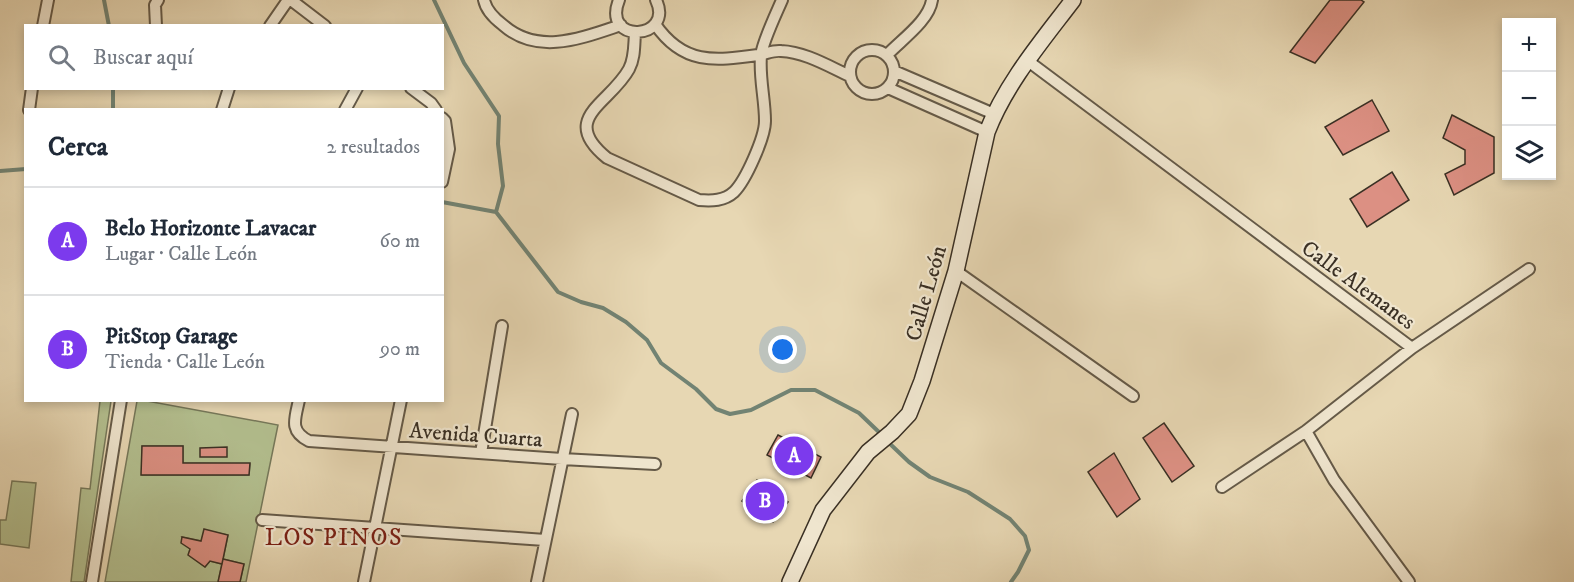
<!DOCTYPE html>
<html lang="es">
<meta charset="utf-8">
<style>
body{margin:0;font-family:"IM FELL DW Pica",serif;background:#f2f2f3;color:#1f2937}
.controls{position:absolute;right:18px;top:18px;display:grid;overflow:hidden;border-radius:0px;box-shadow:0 3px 9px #0003}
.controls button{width:54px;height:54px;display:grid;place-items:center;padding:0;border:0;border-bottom:2px solid #e0e1e3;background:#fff;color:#1f2937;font:30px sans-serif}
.you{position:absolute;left:783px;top:350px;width:21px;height:21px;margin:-15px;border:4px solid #fff;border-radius:50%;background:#1a73e8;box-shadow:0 0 0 9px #1a73e833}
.badge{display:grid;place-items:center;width:39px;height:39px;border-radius:50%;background:#7c3aed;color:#fff;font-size:20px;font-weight:700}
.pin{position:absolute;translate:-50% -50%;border:3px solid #fff;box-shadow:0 2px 6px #0006}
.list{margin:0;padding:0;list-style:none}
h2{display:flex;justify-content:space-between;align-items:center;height:78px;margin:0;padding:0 24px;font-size:26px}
h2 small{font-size:20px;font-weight:400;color:#747a83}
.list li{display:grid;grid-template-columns:39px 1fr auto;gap:18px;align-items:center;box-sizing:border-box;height:108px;padding:0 24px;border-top:2px solid #e0e1e3}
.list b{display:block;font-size:22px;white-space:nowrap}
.list p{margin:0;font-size:20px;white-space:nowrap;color:#747a83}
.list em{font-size:20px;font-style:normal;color:#747a83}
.icon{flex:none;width:33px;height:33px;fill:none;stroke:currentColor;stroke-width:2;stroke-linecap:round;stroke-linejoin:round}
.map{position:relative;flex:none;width:1574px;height:582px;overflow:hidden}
.search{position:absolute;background:#fff;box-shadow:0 3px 9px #0003;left:24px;top:24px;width:420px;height:66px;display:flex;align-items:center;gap:15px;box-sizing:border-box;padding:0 21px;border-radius:0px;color:#747a83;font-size:22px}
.panel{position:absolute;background:#fff;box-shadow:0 3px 9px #0003;left:24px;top:108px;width:420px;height:294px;border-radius:0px}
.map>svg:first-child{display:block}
</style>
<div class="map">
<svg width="1574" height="582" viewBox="0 0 1574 582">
<rect width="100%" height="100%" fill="#e7d7b3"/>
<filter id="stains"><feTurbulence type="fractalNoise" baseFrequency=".00333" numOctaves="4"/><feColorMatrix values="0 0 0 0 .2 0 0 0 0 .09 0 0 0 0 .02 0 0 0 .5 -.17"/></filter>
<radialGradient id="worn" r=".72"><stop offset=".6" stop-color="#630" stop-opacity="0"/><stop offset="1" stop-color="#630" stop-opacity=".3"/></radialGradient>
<path fill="#b3bf8f" stroke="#76785a" stroke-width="1.5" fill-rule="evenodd" d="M100 401H111L84 582H71L81 488 90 489Z
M137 401H147L278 425 246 582H240L244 564 223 559 228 535 205 530 201 541 182 537 190 549 189 555 205 567 210 561 222 564 218 582H105ZM142 446H183V463L250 464 249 475H142Z
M12 481 36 483 29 548 0 544V520H6Z"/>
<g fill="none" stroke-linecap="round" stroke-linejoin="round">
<path stroke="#728373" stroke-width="4" d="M104 0 109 26
M434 0 464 63 499 116 498 144 503 186 496 212 558 292 581 302 603 308 626 322 647 340 661 363 696 389 716 409 730 414 751 410 791 390H815L859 413 882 435
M113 88V110
M0 171 26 169
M442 202 496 212
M887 441 909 462 930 477 968 492 1010 519 1025 536 1029 550 1018 572 1011 582"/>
</g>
<path fill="#dc9083" stroke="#3a3024" stroke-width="1.5" d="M1330 0H1361L1364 2 1315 63 1290 52Z
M1372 100 1389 131 1343 155 1325 127Z
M1452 115 1494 137V173L1454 195 1445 174 1465 164V150L1443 138Z
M1392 172 1409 200 1367 227 1350 199Z
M1164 423 1194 466 1172 482 1143 438Z
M778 435 821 457 811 478 767 455Z
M142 446H183V463H250L249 475H141Z
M227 447V457H200V448Z
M1114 453 1140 499 1117 517 1088 472Z
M757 480 788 502 773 522 742 501Z
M204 529 228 535 222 564 210 561 205 567 188 555 190 549 181 543 182 537 201 541Z
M223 559 244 564 240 582H218Z"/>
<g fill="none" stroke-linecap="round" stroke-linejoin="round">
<defs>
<path id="minor" d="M291 0 325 26
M484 0C486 10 495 19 503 25 538 56 582 38 621 25
M619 0C601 45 675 40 656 0
M655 24C683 65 714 61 758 55 766 54 773 50 781 51 805 52 828 66 850 76
M43 26 48 0
M156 26 155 5 158 0
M270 26 288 0
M635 33C634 45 635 58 629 69 610 104 558 118 607 158L699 200C712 201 724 201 734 192 746 180 765 137 765 121 765 99 759 77 761 56 762 43 776 14 782 0
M850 72a22 22 0 1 1 44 0a22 22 0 1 1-44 0Z
M887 55C901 40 929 21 932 0
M1028 61 1412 348
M894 71 994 114
M411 88 431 103 436 110
M888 88 987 132
M29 110 32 88
M222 110 229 88
M345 110 357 88
M442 118 445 121 449 149 442 182
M956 271 1133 396
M299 400C295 419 289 431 309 441L562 459 655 464
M1306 431 1334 480 1409 582
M481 453 502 326
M1222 487 1306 431 1412 348 1529 269
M262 520 545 540
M92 582 121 400
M364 582 401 400
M537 582 572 414"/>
<path id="secondary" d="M790 582 823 510 868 452 892 432 909 414 922 381 956 271 987 132C1006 83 1042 41 1073 0"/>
</defs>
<use href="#minor" stroke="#655a48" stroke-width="14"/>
<use href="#secondary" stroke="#3a3024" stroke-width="18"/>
<use href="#minor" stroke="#efe5ce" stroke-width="10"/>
<use href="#secondary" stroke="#efe5ce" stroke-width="15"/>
</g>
<g text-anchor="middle" stroke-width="4.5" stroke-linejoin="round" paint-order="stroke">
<g font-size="22" fill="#3a3024" stroke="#efe5ce">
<text transform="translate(1359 284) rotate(36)" y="8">Calle Alemanes</text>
<text transform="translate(925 293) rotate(-74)" y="8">Calle León</text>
<text transform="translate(476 434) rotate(4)" y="8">Avenida Cuarta</text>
</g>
<g font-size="24" letter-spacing="1.5" fill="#7a1f14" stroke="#efe5ce">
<text x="334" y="545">LOS PINOS</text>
</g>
</g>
<rect width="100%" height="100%" filter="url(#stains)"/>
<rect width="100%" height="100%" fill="url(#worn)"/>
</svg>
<div class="controls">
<button>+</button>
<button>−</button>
<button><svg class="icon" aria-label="layers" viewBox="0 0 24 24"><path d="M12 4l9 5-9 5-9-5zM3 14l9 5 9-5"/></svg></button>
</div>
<div class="you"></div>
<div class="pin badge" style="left:794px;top:456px">A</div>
<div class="pin badge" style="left:765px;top:501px">B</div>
<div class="search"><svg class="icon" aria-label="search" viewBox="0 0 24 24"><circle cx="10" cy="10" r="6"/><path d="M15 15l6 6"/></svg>Buscar aquí</div>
<section class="panel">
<h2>Cerca<small>2 resultados</small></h2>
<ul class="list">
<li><span class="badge">A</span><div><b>Belo Horizonte Lavacar</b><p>Lugar · Calle León</p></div><em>60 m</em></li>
<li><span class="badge">B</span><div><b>PitStop Garage</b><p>Tienda · Calle León</p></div><em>90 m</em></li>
</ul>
</section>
</div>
